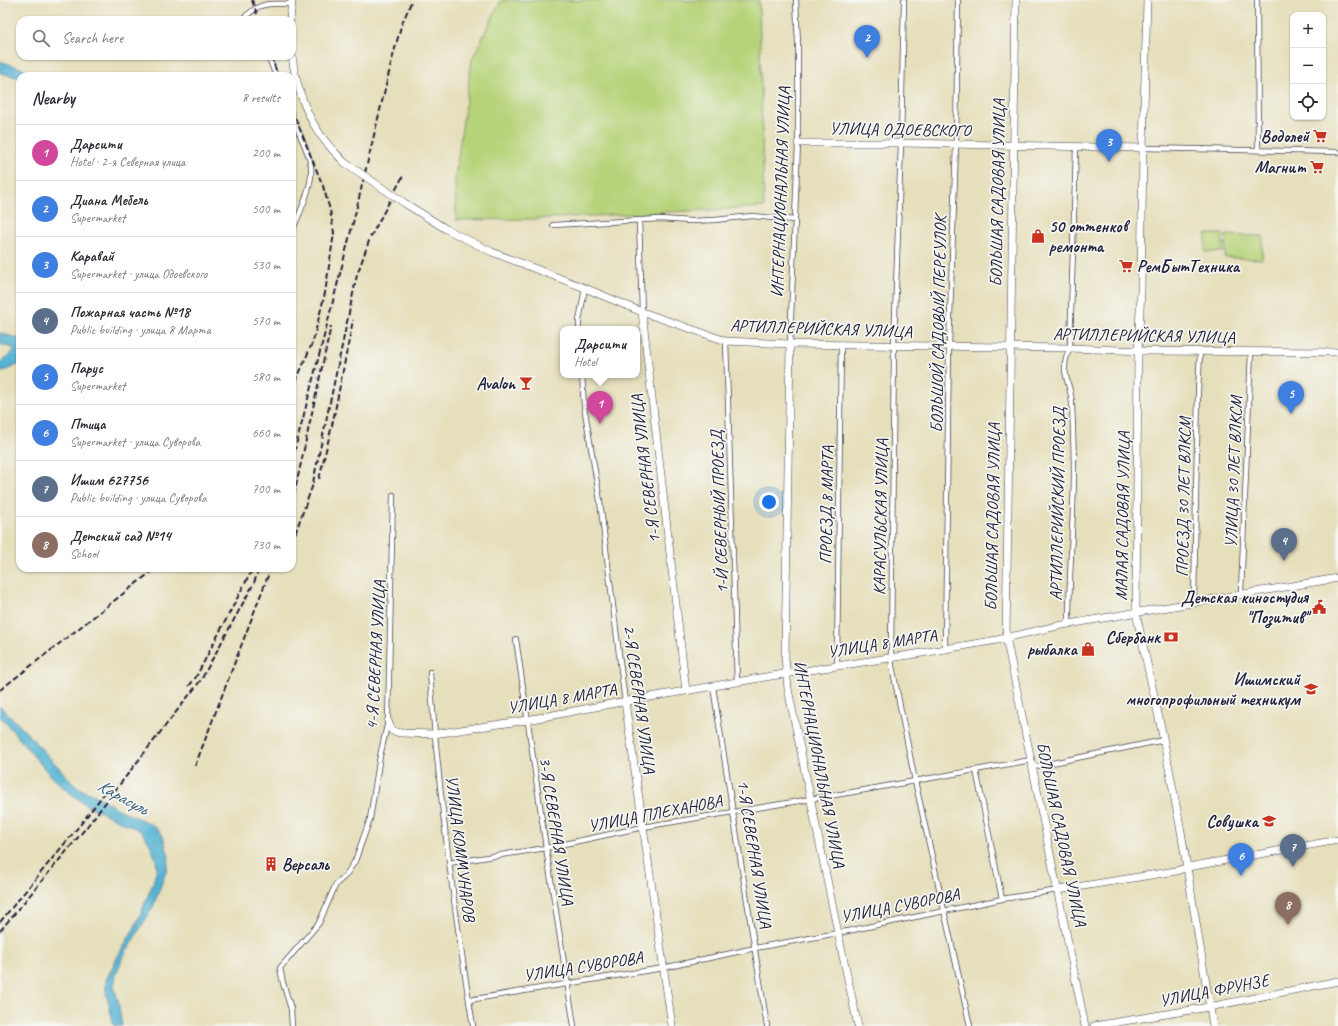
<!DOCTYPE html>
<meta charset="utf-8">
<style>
body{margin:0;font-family:Caveat,sans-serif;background:#f2f2f3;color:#2b2b33}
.controls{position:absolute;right:12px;top:12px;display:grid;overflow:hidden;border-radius:8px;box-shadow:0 1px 3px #0004}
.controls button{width:36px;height:36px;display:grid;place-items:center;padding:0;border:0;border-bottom:1px solid #e1e1e2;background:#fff;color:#2b2b33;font:20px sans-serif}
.you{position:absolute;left:769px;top:502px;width:14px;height:14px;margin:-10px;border:3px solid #fff;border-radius:50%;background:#1a73e8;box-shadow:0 0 0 6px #1a73e833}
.badge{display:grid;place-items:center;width:26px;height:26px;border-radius:50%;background:#c8321e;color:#fff;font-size:13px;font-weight:700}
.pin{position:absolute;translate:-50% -33px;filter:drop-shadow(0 1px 2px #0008)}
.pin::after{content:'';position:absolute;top:21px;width:14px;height:12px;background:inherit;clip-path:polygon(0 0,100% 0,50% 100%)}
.popup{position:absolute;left:560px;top:326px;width:80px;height:52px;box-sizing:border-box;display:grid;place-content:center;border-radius:8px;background:#fff;filter:drop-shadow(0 1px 3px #0005);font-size:13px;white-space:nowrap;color:#7c7c81}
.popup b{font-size:15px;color:#2b2b33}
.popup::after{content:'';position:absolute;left:50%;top:100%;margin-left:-8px;border:8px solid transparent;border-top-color:#fff}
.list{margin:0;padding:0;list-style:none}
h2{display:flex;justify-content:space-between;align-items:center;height:52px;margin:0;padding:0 16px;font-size:17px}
h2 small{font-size:13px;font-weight:400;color:#7c7c81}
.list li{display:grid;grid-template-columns:26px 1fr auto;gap:12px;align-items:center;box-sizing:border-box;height:56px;padding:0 16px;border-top:1px solid #e1e1e2}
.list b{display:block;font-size:15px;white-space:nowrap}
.list p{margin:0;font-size:13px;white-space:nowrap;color:#7c7c81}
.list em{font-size:13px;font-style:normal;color:#7c7c81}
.icon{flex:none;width:22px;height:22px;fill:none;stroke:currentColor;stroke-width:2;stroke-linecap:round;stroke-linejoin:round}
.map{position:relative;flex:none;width:1338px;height:1026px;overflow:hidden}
.search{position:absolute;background:#fff;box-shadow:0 1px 3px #0004;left:16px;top:16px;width:280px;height:44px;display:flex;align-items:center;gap:10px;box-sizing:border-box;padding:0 14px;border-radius:12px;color:#7c7c81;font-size:15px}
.panel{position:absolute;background:#fff;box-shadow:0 1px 3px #0004;left:16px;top:72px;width:280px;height:500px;border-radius:12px}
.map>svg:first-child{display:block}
</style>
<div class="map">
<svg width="1338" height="1026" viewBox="0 0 1338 1026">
<rect width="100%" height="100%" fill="#f6f6f2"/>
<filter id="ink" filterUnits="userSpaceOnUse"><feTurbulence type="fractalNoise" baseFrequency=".025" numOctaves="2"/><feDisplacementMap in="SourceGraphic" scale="8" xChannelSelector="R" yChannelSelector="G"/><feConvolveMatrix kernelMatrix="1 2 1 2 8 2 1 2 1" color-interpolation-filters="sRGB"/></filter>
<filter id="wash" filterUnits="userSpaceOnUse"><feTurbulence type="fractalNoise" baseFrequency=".012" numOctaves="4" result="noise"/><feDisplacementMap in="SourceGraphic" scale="16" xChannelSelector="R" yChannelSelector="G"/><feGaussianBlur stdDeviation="0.9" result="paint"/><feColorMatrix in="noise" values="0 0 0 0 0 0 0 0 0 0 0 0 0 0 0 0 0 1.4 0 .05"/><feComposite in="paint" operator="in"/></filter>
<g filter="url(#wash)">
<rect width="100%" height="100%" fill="#e6dfbb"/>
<path fill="#b7d379" stroke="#6c7a5a" d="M501 0H759L764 207 535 219 456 220 455 177 472 59Z
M1206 234H1223V252H1205Z
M1226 235 1263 236 1262 259 1225 258Z"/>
<path fill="#52b2d1" stroke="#3a6a86" d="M0 61 41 75 44 76H20V78L0 73Z
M0 333 20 339V364L0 373V362L10 355 15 349 0 344Z
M0 706 24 730 73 783 84 791 95 795 118 809 151 824 162 834 169 856 167 869 153 907 122 959 116 976 114 987 118 1000 122 1026H114L106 992V980L118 956 136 925 153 883 157 868 156 860 150 844 141 831 86 805 65 789 48 773 0 716Z"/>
</g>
<g filter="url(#ink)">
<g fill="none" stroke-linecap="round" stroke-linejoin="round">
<defs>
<path id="street" d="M904 0 901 143 894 346 891 658 892 666 915 781 970 1026
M1257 0 1258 150
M242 20C259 2 268 3 291 4
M268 56 276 76
M292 117C298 131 306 146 310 161 316 182 299 213 292 232
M1143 148 1338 152
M639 220 642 312
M553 225 660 219 691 221 715 220 752 216 795 220
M579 329V321L585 288
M726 341 737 682
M790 344 798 143V44L796 0
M582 375 584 406 600 501 625 702
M1241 593 1251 351
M1194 601 1198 392 1200 352
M1069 624C1069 575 1073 526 1074 477 1074 453 1073 428 1072 404 1071 381 1058 373 1070 348L1076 147
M516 639 546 848 574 1026
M945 648 949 346 956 145 958 0
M837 665 841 344
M430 672C438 791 454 909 473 1026
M713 687 767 1026
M1033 767 1164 740
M976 770 1002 899
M449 863 546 848 643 827 859 791 1031 760
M469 1000 663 968 755 948 838 933 1002 899 1058 890
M292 1026 291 1009 283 983 280 968 319 923 336 884 346 875 355 861 370 819 380 756 388 721 393 495"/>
<path id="secondary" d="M1016 0 1006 637 1085 1026
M1147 0 1143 148 1141 290 1138 351 1136 613 1162 732 1181 831 1213 1026
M798 143H901L1143 148
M642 312 686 691
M790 344 785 658 788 689 838 933 858 1026
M625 702 672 1026
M388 721 392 731 401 733 434 734 527 720 616 703 771 676 922 653 997 640 1057 626 1338 578
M1058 890 1176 871 1188 867 1338 840
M1094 1026 1209 1007 1338 981"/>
<path id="primary" d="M290 20 292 0
M292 56C295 81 304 110 318 131 325 143 335 152 344 162
M406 204 446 229 492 252 585 288 642 312 726 341 790 344 1069 348 1144 351 1338 352"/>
</defs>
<use href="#street" stroke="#3f3e4e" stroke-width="6"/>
<use href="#secondary" stroke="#3f3e4e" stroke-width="8"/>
<use href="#primary" stroke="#3f3e4e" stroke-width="8"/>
<use href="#street" stroke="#fff" stroke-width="4.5"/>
<use href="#secondary" stroke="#fff" stroke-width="7"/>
<use href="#primary" stroke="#fff" stroke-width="7"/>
<path stroke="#22223b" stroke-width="2" stroke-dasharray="6 3" stroke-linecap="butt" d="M252 0 259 20
M271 56 278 76
M292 110 323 186 330 210 334 233 325 293 313 341 292 391
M292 461 353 223 392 60 401 26 412 0
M319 479 333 421 353 320
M292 504 331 326
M292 542 312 487 357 275 370 238 403 176
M282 570 283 568
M189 686 196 677 253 568
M0 690 156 568
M195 766 271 568
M0 922 80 825 110 786
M0 931 85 829 201 680 254 583 259 568"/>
<defs>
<path id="primary-bridge" d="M344 162 406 204"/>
</defs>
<use href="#primary-bridge" stroke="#3f3e4e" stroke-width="8" stroke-linecap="butt"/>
<use href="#primary-bridge" stroke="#fff" stroke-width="7"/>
</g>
</g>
<defs>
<symbol id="supermarket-bare" viewBox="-9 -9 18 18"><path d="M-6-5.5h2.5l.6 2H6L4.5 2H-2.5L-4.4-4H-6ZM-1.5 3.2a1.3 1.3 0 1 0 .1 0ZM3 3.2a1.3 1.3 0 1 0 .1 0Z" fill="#c8321e" stroke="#f6f6f2" stroke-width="2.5" paint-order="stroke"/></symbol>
<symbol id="shop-bare" viewBox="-9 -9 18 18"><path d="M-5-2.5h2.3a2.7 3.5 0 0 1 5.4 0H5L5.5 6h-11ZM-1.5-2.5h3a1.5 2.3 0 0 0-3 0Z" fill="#c8321e" stroke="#f6f6f2" stroke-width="2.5" paint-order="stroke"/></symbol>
<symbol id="bar-bare" viewBox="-9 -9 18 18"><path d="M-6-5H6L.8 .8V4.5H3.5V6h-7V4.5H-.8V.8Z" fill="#c8321e" stroke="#f6f6f2" stroke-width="2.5" paint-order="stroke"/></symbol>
<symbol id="civic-bare" viewBox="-9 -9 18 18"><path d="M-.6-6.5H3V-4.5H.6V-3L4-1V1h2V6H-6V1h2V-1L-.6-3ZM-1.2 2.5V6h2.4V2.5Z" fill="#c8321e" stroke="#f6f6f2" stroke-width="2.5" paint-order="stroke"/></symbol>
<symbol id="bank-bare" viewBox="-9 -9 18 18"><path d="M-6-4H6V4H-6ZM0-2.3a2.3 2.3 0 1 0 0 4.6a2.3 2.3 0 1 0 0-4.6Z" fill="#c8321e" stroke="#f6f6f2" stroke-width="2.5" paint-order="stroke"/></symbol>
<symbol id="university-bare" viewBox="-9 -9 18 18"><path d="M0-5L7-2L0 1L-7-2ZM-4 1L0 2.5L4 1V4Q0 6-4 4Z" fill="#c8321e" stroke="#f6f6f2" stroke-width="2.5" paint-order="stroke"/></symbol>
<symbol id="school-bare" viewBox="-9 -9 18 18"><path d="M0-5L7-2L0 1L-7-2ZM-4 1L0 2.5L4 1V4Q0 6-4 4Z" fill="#c8321e" stroke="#f6f6f2" stroke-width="2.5" paint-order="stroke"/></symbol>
<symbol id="building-bare" viewBox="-9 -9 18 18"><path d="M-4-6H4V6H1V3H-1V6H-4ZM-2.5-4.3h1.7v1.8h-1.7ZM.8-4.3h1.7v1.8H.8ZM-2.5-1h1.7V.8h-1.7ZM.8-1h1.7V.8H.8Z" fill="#c8321e" stroke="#f6f6f2" stroke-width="2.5" paint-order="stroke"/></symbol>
</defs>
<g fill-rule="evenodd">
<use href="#supermarket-bare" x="1310" y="126" width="20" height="20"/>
<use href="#supermarket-bare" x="1307" y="157" width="20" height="20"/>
<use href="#shop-bare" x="1028" y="226" width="20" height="20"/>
<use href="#supermarket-bare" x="1116" y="256" width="20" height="20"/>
<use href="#bar-bare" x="516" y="373" width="20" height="20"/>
<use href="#civic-bare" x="1309" y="597" width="20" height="20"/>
<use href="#bank-bare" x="1161" y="627" width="20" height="20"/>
<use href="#shop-bare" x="1078" y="639" width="20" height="20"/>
<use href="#university-bare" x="1301" y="679" width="20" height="20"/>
<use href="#school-bare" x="1259" y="811" width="20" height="20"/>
<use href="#building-bare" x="261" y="854" width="20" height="20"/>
</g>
<g text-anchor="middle" stroke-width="3.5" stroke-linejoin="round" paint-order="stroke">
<g font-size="17" fill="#22223b" stroke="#f6f6f2">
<text transform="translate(900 129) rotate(1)" y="6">УЛИЦА ОДОЕВСКОГО</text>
<text transform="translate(780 192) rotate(-88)" y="6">ИНТЕРНАЦИОНАЛЬНАЯ УЛИЦА</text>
<text transform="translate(997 193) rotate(-89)" y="6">БОЛЬШАЯ САДОВАЯ УЛИЦА</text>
<text transform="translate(938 324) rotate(-89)" y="6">БОЛЬШОЙ САДОВЫЙ ПЕРЕУЛОК</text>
<text transform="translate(821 328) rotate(2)" y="6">АРТИЛЛЕРИЙСКАЯ УЛИЦА</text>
<text transform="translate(1144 335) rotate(1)" y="6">АРТИЛЛЕРИЙСКАЯ УЛИЦА</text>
<text transform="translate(645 469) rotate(-97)" y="6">1-Я СЕВЕРНАЯ УЛИЦА</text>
<text transform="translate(1233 472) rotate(-88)" y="6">УЛИЦА 30 ЛЕТ ВЛКСМ</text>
<text transform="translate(1183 497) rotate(-89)" y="6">ПРОЕЗД 30 ЛЕТ ВЛКСМ</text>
<text transform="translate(1057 504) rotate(-89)" y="6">АРТИЛЛЕРИЙСКИЙ ПРОЕЗД</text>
<text transform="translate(826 505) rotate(-89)" y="6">ПРОЕЗД 8 МАРТА</text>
<text transform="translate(719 512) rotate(-92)" y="6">1-Й СЕВЕРНЫЙ ПРОЕЗД</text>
<text transform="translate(1122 516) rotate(-89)" y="6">МАЛАЯ САДОВАЯ УЛИЦА</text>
<text transform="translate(880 517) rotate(-89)" y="6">КАРАСУЛЬСКАЯ УЛИЦА</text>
<text transform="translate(992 517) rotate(-89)" y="6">БОЛЬШАЯ САДОВАЯ УЛИЦА</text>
<text transform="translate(882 643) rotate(-9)" y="6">УЛИЦА 8 МАРТА</text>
<text transform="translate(375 655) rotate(-87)" y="6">4-Я СЕВЕРНАЯ УЛИЦА</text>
<text transform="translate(562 698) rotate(-10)" y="6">УЛИЦА 8 МАРТА</text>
<text transform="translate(640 699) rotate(82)" y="6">2-Я СЕВЕРНАЯ УЛИЦА</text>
<text transform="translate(820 764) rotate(79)" y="6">ИНТЕРНАЦИОНАЛЬНАЯ УЛИЦА</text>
<text transform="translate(655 813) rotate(-11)" y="6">УЛИЦА ПЛЕХАНОВА</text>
<text transform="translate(557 831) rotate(81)" y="6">3-Я СЕВЕРНАЯ УЛИЦА</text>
<text transform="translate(1062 834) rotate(78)" y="6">БОЛЬШАЯ САДОВАЯ УЛИЦА</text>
<text transform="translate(461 848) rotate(83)" y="6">УЛИЦА КОММУНАРОВ</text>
<text transform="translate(755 854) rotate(81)" y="6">1-Я СЕВЕРНАЯ УЛИЦА</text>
<text transform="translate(900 905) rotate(-11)" y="6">УЛИЦА СУВОРОВА</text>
<text transform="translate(583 966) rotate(-9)" y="6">УЛИЦА СУВОРОВА</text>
<text transform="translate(1214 990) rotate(-11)" y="6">УЛИЦА ФРУНЗЕ</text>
</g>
<g font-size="17" font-weight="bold" fill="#22223b" stroke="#f6f6f2" text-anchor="end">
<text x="1309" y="142">Водолей</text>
<text x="1306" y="173">Магнит</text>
<text x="1049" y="232" text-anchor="start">50 оттенков<tspan x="1049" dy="20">ремонта</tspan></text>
<text x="1137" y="272" text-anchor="start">РемБытТехника</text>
<text x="515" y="389">Avalon</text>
<text x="1308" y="603">Детская киностудия<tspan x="1308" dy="20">"Позитив"</tspan></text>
<text x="1160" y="643">Сбербанк</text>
<text x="1077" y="655">рыбалка</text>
<text x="1300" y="685">Ишимский<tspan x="1300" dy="20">многопрофильный техникум</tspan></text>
<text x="1258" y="827">Совушка</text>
<text x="282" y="870" text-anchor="start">Версаль</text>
</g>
<g font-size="18" font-style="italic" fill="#355c77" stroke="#f6f6f2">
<text transform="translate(123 797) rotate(29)" y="6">Карасуль</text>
</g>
</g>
</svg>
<div class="controls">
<button>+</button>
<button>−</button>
<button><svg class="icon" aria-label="locate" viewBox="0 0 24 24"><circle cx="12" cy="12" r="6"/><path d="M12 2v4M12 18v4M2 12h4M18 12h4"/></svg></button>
</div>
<div class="you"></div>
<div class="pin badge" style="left:600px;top:424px;background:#d1479c">1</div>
<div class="popup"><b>Дарсити</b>Hotel</div>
<div class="pin badge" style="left:867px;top:58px;background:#3f7fe0">2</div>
<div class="pin badge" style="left:1109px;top:162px;background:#3f7fe0">3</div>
<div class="pin badge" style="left:1284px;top:561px;background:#5c6f8a">4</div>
<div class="pin badge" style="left:1291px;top:414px;background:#3f7fe0">5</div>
<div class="pin badge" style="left:1241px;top:876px;background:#3f7fe0">6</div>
<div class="pin badge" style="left:1293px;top:867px;background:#5c6f8a">7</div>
<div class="pin badge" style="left:1288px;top:925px;background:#8d6e63">8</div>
<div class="search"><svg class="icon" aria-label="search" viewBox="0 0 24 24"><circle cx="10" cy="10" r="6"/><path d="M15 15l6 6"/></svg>Search here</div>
<section class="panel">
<h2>Nearby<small>8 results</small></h2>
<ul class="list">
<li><span class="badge" style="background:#d1479c">1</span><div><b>Дарсити</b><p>Hotel · 2-я Северная улица</p></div><em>200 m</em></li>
<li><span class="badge" style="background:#3f7fe0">2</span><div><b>Диана Мебель</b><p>Supermarket</p></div><em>500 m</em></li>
<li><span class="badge" style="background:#3f7fe0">3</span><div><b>Каравай</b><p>Supermarket · улица Одоевского</p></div><em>530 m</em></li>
<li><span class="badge" style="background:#5c6f8a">4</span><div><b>Пожарная часть №18</b><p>Public building · улица 8 Марта</p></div><em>570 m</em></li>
<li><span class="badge" style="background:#3f7fe0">5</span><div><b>Парус</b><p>Supermarket</p></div><em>580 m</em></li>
<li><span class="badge" style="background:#3f7fe0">6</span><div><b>Птица</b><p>Supermarket · улица Суворова</p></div><em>660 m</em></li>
<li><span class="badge" style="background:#5c6f8a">7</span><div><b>Ишим 627756</b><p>Public building · улица Суворова</p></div><em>700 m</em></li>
<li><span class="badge" style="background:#8d6e63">8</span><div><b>Детский сад №14</b><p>School</p></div><em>730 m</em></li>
</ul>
</section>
</div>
